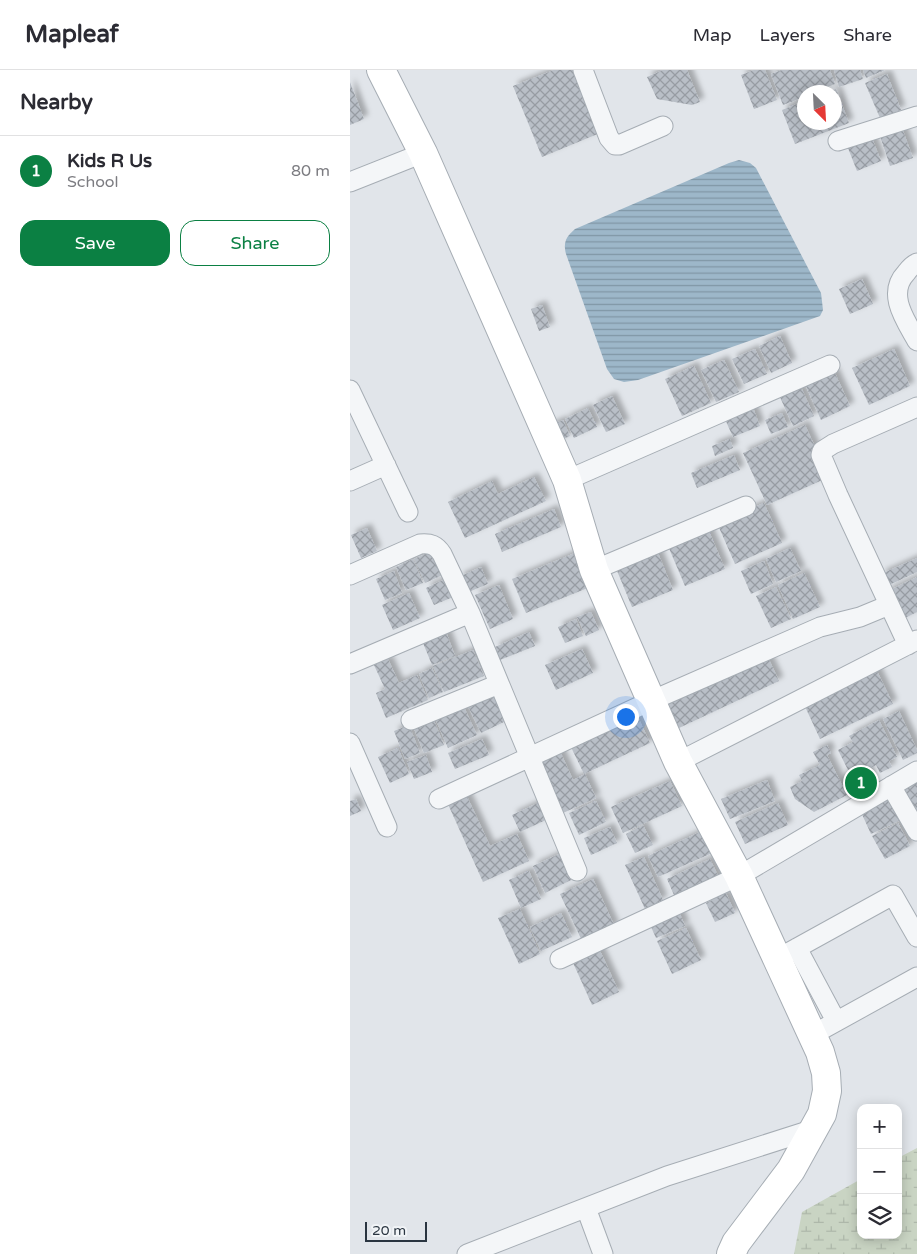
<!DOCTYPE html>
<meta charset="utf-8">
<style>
body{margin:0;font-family:"Varela Round",sans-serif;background:#f2f2f3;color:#2b2b33}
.controls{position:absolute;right:15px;bottom:15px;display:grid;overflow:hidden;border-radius:10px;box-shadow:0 2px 12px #0003}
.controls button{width:45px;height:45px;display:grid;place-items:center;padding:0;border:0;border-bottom:1px solid #e1e1e2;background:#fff;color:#2b2b33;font:25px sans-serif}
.compass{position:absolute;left:447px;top:15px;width:45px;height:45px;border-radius:50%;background:#fff;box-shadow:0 2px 12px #0003;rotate:156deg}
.scale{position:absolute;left:15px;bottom:12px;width:62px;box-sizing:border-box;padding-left:5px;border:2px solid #2a3541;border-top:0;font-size:14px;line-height:18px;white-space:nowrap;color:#2a3541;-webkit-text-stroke:4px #f1f4f7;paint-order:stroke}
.you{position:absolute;left:275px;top:646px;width:18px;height:18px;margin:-12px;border:4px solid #fff;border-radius:50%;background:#1a73e8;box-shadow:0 0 0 8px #1a73e833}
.badge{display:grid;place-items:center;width:32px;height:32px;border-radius:50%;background:#0b8043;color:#fff;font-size:16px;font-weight:700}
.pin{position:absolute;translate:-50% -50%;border:2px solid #fff;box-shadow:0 1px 5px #0006}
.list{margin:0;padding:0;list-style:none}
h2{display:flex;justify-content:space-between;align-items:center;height:65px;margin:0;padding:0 20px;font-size:21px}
h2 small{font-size:16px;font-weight:400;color:#7c7c81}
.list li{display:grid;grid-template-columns:32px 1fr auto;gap:15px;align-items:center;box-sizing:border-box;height:70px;padding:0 20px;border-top:1px solid #e1e1e2}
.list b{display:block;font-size:19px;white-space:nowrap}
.list p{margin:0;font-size:16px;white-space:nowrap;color:#7c7c81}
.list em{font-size:16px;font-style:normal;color:#7c7c81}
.actions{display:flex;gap:10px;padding:15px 20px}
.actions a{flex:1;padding:11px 0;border:1px solid #0b8043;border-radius:15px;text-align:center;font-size:18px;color:#0b8043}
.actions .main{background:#0b8043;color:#fff}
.icon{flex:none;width:28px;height:28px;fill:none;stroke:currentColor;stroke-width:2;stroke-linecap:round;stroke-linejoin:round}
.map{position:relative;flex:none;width:567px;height:1184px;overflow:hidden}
header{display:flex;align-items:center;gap:30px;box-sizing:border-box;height:70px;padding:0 25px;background:#fff;border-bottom:1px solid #e1e1e2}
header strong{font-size:24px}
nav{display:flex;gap:28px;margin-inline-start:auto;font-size:18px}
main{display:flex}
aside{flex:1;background:#fff}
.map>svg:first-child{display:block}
</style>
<header>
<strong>Mapleaf</strong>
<nav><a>Map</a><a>Layers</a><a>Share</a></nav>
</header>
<main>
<aside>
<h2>Nearby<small></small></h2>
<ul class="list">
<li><span class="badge">1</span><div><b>Kids R Us</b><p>School</p></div><em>80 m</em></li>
</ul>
<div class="actions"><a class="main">Save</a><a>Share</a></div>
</aside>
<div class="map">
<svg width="567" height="1184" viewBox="0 0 567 1184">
<defs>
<pattern id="wetland-marsh" width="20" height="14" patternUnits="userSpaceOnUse" patternTransform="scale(1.25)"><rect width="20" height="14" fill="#c9d4c3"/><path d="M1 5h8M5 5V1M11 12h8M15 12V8" fill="none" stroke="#adb7a9"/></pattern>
<pattern id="water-rules" width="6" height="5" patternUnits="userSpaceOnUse" patternTransform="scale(1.25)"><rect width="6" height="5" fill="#9db7c9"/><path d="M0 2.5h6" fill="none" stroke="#8096a5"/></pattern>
<pattern id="building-cross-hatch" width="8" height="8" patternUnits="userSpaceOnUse" patternTransform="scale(1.25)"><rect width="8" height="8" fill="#b9bfc7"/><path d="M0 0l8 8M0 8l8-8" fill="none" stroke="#979ca3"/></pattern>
<filter id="shadow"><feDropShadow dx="4.5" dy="-4.5" stdDeviation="2.5" flood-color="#0004"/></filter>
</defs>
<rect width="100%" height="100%" fill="#e1e5ea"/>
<path fill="url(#wetland-marsh)" d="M567 1078V1184H444L452 1142 511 1109V1165H548V1088Z"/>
<path fill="url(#water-rules)" d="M389 90 400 93 406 98 471 223 473 240 470 246 288 310 274 312 264 309 257 299 216 184C213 172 216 167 225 159L379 93Z"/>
<path fill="url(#building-cross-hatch)" filter="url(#shadow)" d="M204 0H224L250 63 192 87 163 16Z
M313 0H337L350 32 342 35 307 29 297 7Z
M404 0H415L427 30 404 39 391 5Z
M432 0H480L485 14 465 22H454V27L433 35 421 4Z
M484 0H510L513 9 489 17Z
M513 0H535L516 8Z
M537 4 551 40 530 48 515 13Z
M0 12 14 49 0 55Z
M486 19 499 53 445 74 432 40 454 31V52H484V22H478Z
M552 58 563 88 540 96 530 66Z
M520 63 531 91 507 101 496 73Z
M512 209 523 234 500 244 489 219Z
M192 235 200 257 189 261 181 239Z
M430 266 442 293 421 303 409 276Z
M405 279 417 304 394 314 382 289Z
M544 279 560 316 519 335 502 298Z
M374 290 389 322 366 332 351 300Z
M344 296 361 333 332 346 315 309Z
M484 301 500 336 471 350 455 314Z
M450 315 464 346 443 356 429 325Z
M262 326 275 354 256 362 243 335Z
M402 335 410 356 383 367 374 347Z
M238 338 247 357 224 368 215 349Z
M432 343 438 357 421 364 415 350Z
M213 350 220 366 203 374 195 358Z
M455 355 479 407 417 435 393 383Z
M380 369 383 378 365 386 362 376Z
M384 385 390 400 347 418 341 403Z
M184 407 196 431 115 468 98 432 142 411 148 424Z
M414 433 432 473 385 494 367 453Z
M204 439 211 457 152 482 145 464Z
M17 458 27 481 11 488 1 465Z
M358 459 375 499 335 516 318 476Z
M306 478 323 520 282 537 265 496Z
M440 478 451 501 426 512 416 489Z
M87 479 97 503 75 513 64 489Z
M225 483 240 517 176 543 162 509Z
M567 488V502L537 516 531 504Z
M63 489 73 513 56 520 46 497Z
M414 491 423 514 401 524 391 501Z
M131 497 138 514 116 523 109 507Z
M44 501 52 523 35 530 26 509Z
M454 503 470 537 443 549 428 515Z
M567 507V542L549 551 536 522Z
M95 509 103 527 84 535 76 518Z
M149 515 163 549 140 559 125 525Z
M426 517 441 549 421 558 406 526Z
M59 523 70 548 43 560 32 535Z
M241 542 249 560 236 566 227 547Z
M226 549 233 566 215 573 208 557Z
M95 559 105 586 82 595 71 568Z
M179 562 185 576 150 590 145 577Z
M232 579 243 603 206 620 195 595Z
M123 580 134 606 94 622 83 596Z
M415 581 429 611 329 658 315 628Z
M38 589 49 613 67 605 78 630 36 648 26 623 35 619 24 595Z
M524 595 543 634 470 669 452 630Z
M82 598 93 622 79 628 69 604Z
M142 622 156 651 131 663 117 634Z
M113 635 127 665 98 678 85 648Z
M549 641 567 680V683L553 690 533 649Z
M287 645 300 673 234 704 220 675Z
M83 648 94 675 74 683 63 656Z
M529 650 547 687 539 691 542 697 530 703 526 695 517 700 521 708 506 716 488 680 503 672 499 666Z
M59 655 70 683 55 689 44 661Z
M132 669 139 685 105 699 98 683Z
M477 675 481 683 477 685 497 725 464 742 445 729 440 717 452 711 449 705 470 695 463 682Z
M48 678 59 704 40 713 28 687Z
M209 679 223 710 235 704 246 728 213 743 189 688Z
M76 685 82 702 64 709 57 692Z
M567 706V744L551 714Z
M417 710 425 731 380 749 371 729Z
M320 711 332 736 273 763 261 737Z
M116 724 140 776 167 764 179 791 133 812 97 732Z
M541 725 553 749 521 764 510 740Z
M6 729 11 741 0 746V731Z
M246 731 256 752 229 765 219 743Z
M190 732 198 749 170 762 162 745Z
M428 733 438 755 395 774 385 752Z
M548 753 560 776 535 789 522 766Z
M293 755 303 775 285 783 276 764Z
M260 757 267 773 241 785 234 768Z
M352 761 362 783 308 807 298 786Z
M209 784 221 810 195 823 183 796Z
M294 787 313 830 295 839 275 795Z
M360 789 371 812 327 832 317 809Z
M179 801 191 829 171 838 159 810Z
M243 809 265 857 232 871 210 824Z
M376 823 385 843 365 852 356 833Z
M327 837 335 856 306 868 298 850Z
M170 839 190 884 169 894 148 848Z
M211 843 222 867 191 881 180 857Z
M336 858 351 890 322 904 307 871Z
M247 874 269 922 242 935 220 886Z"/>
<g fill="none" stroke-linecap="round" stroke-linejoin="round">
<defs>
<path id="street" d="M233 0 259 68 265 75H269L313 56
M488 71 567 46
M0 112 73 83
M567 193C562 195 559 199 556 203 536 224 556 251 567 271
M0 320 58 442
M217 410 480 295
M0 411 36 395
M244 500 396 436
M0 505 70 474C81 473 86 475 92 484L120 543 227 801
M558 575 488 425 471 385 472 381 483 374 567 337
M0 594 120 543
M61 650 149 614
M0 673 37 757
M328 692 567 570
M541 716 567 761
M89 729 303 630 470 557 510 547 539 535
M447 878 486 951
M210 889 389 806 567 701
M427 889 543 825 567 867
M462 965 567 907
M236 1138 253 1184
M117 1184 317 1106 464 1059"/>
<path id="secondary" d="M31 0 73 83 217 410 244 500 328 692 389 806 470 982 476 1003 477 1021 472 1044 441 1100 386 1173 381 1184"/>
</defs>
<use href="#street" stroke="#a6adb4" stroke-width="21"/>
<use href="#secondary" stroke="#a6adb4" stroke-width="30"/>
<use href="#street" stroke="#f4f6f8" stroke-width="19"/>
<use href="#secondary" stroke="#fff" stroke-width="28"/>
</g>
</svg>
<div class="controls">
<button>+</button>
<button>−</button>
<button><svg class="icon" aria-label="layers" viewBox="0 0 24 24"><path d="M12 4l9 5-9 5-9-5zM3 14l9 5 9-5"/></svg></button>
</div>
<svg class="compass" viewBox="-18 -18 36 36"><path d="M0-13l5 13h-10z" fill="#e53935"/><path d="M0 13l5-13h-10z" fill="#7c7c81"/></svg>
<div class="scale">20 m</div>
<div class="you"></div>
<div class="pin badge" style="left:511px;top:713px">1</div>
</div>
</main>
